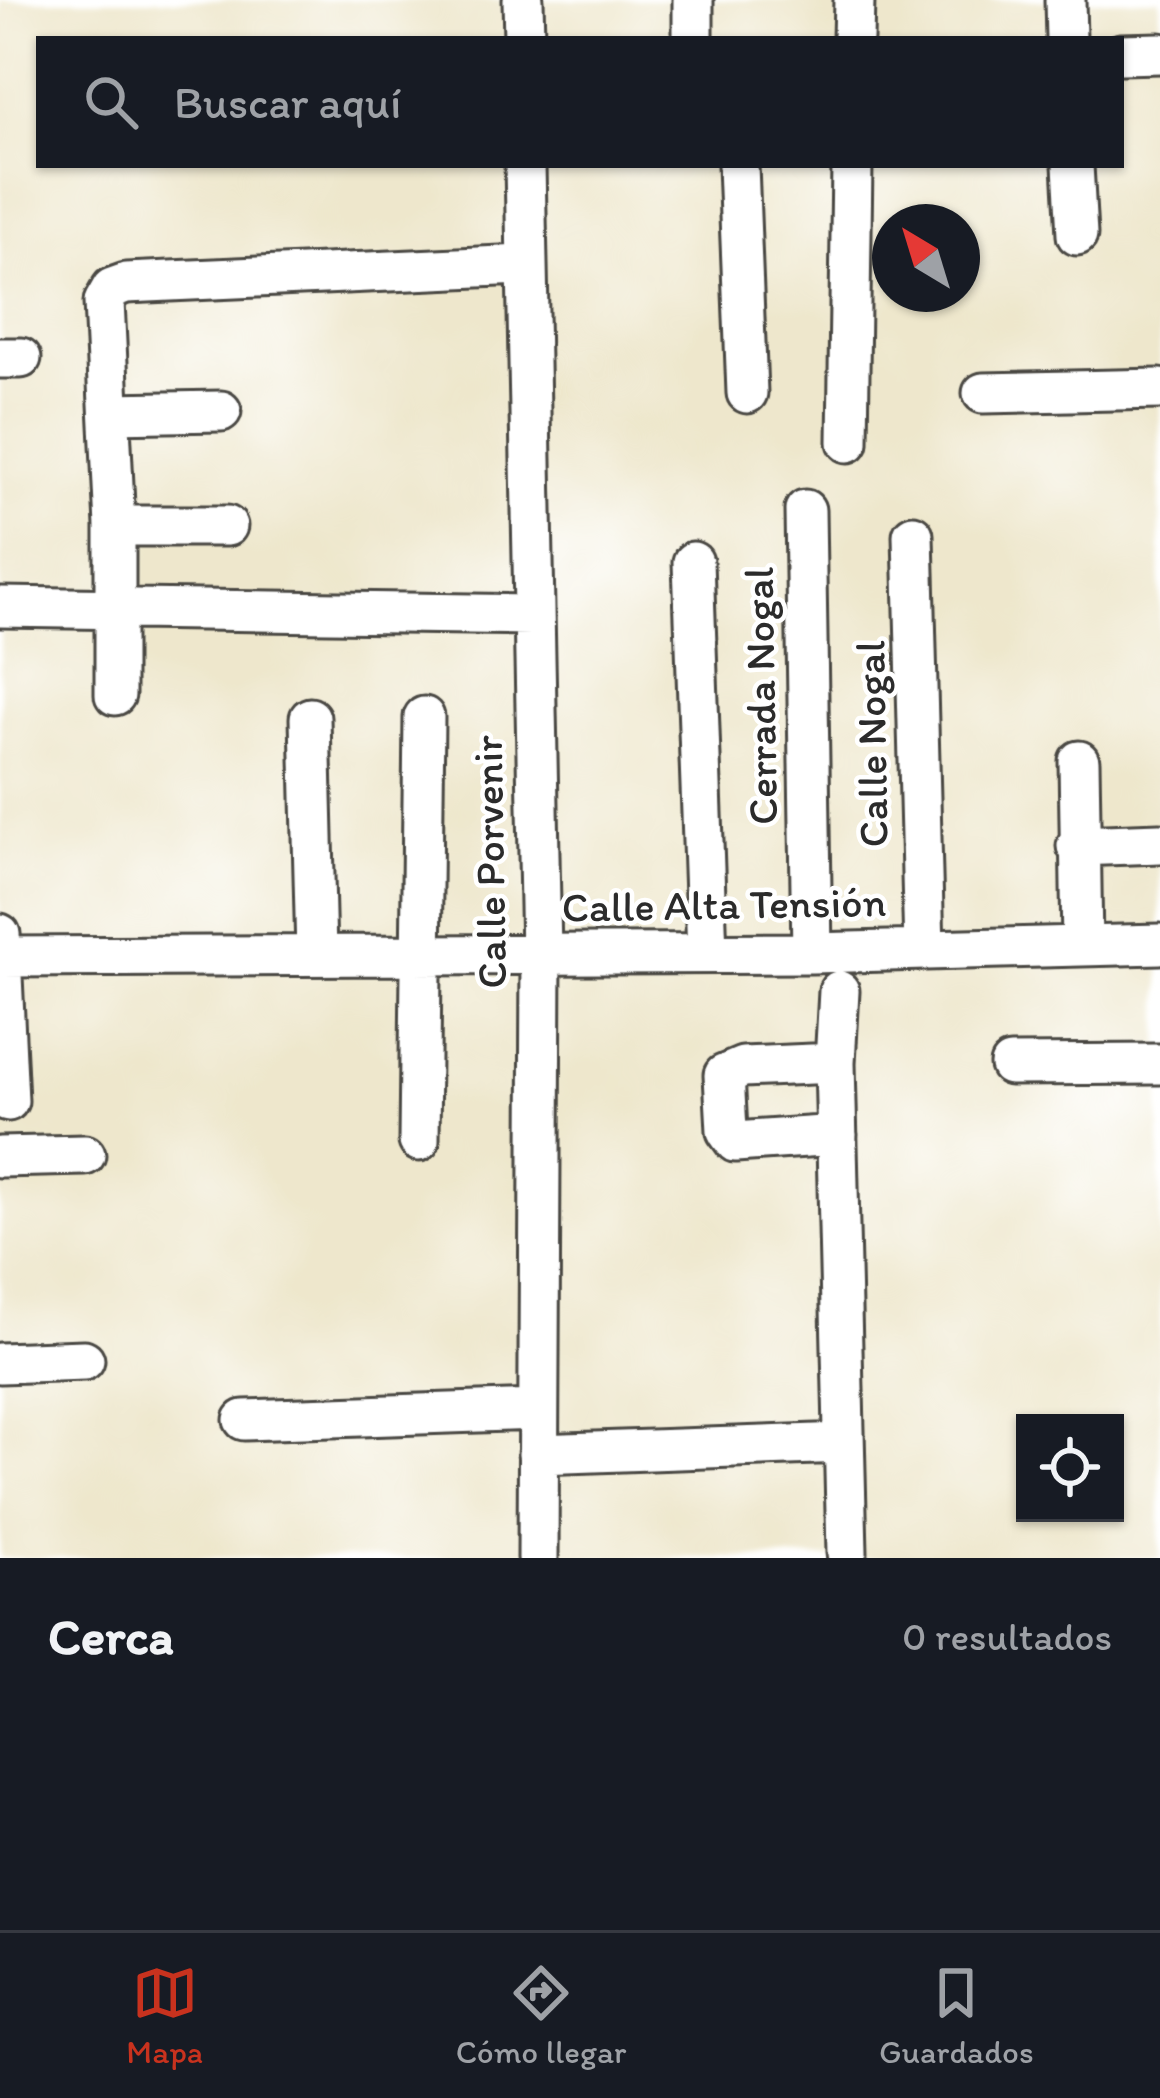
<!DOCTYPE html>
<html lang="es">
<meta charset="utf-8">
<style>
body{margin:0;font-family:Itim,sans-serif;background:#242831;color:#f1f3f6}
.controls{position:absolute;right:36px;bottom:36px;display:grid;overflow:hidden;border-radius:0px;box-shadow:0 3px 9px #0004}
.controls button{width:108px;height:108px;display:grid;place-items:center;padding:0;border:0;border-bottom:3px solid #363941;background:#171b24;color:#f1f3f6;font:60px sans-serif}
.compass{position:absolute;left:872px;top:204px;width:108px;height:108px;border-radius:50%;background:#171b24;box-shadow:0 3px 9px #0004;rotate:322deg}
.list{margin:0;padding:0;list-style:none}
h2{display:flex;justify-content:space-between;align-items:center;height:156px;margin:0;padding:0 48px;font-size:51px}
h2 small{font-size:39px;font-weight:400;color:#9ea1a6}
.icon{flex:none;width:66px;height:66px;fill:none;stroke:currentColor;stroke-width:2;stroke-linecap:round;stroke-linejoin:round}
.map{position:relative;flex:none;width:1160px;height:1558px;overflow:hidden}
.search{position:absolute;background:#171b24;box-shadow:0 3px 9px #0004;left:36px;right:36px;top:36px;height:132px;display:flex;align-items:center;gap:30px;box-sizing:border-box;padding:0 42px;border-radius:0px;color:#9ea1a6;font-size:45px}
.sheet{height:372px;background:#171b24}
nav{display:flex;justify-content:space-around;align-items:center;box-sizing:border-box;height:168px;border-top:3px solid #363941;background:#171b24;font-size:33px;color:#9ea1a6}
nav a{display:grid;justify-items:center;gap:6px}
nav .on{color:#c8321e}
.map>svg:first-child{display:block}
</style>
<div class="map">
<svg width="1160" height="1558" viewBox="0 0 1160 1558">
<rect width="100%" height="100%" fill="#fff"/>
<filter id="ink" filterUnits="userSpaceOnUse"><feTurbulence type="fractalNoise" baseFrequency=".00833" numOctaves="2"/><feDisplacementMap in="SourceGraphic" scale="24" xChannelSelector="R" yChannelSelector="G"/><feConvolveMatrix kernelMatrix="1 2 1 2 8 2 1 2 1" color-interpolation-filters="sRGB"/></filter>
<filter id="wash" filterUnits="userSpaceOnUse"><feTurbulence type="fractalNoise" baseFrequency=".004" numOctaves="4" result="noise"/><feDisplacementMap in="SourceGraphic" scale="48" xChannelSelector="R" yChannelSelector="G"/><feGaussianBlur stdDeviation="2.7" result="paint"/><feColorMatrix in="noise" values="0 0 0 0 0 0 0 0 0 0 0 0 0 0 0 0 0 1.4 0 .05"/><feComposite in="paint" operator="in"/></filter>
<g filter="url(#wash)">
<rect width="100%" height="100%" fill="#eee7cc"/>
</g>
<g filter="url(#ink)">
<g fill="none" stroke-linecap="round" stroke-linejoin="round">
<defs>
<path id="minor" d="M523 0 524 39
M1065 0 1066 39
M693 39V0
M853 39 854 0
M1121 54 1160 53
M525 165 541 954 538 1558
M738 165 747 393
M1073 165 1077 235
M0 358H21
M983 393 1160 389
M111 413 221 411
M848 442 852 165
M805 510 812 953
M115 526H227
M913 535 924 950
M693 562 707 953
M0 607 532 615
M115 695V526L104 302 112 288 126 283 525 265
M310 718 316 954
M1079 761 1082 946
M1077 846 1160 843
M0 934 8 1101
M0 957 812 953 1160 944
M839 991 835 1063 847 1553
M835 1063 743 1067 724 1075 727 1131 735 1142 837 1135
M1010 1065 1160 1064
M419 1141 424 717
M0 1157 85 1155
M0 1363 84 1360
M244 1420 537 1410
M538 1454 844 1443"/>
</defs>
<use href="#minor" stroke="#484743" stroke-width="45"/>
<use href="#minor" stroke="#fff" stroke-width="39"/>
</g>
</g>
<g text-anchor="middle" stroke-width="9" stroke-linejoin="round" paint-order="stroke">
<g font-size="42" fill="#2b2b2b" stroke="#fff">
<text transform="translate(760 696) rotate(-91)" y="15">Cerrada Nogal</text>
<text transform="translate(871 744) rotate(-91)" y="15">Calle Nogal</text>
<text transform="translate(489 862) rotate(-91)" y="15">Calle Porvenir</text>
<text transform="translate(724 904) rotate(-1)" y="15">Calle Alta Tensión</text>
</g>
</g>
</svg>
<div class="controls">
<button><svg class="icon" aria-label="locate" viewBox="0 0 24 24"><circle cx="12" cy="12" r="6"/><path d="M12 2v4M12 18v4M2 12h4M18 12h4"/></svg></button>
</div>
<svg class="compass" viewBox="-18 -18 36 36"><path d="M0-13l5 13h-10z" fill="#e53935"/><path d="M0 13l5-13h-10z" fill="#9ea1a6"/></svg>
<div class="search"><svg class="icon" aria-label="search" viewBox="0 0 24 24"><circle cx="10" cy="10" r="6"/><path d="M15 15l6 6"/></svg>Buscar aquí</div>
</div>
<section class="sheet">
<h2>Cerca<small>0 resultados</small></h2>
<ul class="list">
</ul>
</section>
<nav>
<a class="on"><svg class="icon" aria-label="map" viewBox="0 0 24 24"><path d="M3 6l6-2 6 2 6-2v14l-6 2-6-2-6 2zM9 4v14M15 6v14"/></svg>Mapa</a>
<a><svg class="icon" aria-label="directions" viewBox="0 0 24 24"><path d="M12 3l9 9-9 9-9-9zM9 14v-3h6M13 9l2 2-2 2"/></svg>Cómo llegar</a>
<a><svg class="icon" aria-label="saved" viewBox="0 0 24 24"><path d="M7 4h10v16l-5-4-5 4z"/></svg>Guardados</a>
</nav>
